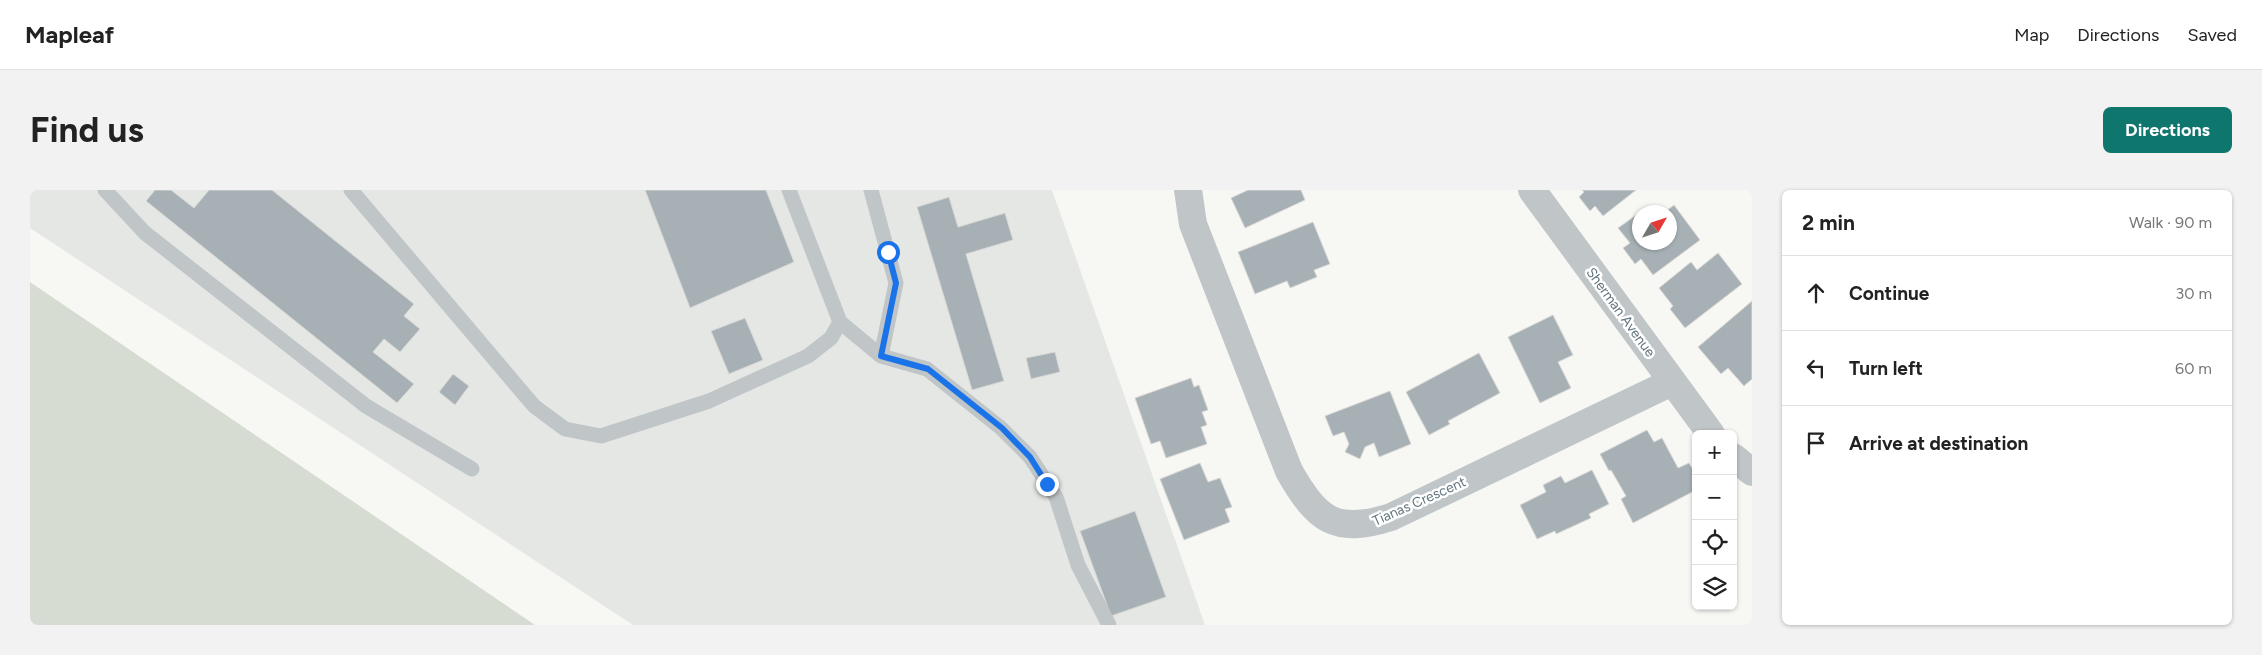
<!DOCTYPE html>
<meta charset="utf-8">
<style>
body{margin:0;font-family:Figtree,sans-serif;background:#f2f2f2;color:#222}
.controls{position:absolute;right:15px;bottom:15px;display:grid;overflow:hidden;border-radius:8px;box-shadow:0 1px 4px #0004}
.controls button{width:45px;height:45px;display:grid;place-items:center;padding:0;border:0;border-bottom:1px solid #e0e0e0;background:#fff;color:#222;font:25px sans-serif}
.compass{position:absolute;left:1602px;top:15px;width:45px;height:45px;border-radius:50%;background:#fff;box-shadow:0 1px 4px #0004;rotate:51deg}
.stop{position:absolute;width:15px;height:15px;margin:-11px;border:4px solid #1a73e8;border-radius:50%;background:#fff}
.stop.end{background:#1a73e8;border-color:#fff;box-shadow:0 1px 5px #0008}
.list{margin:0;padding:0;list-style:none}
h2{display:flex;justify-content:space-between;align-items:center;height:65px;margin:0;padding:0 20px;font-size:21px}
h2 small{font-size:16px;font-weight:400;color:#767676}
.list li{display:grid;grid-template-columns:32px 1fr auto;gap:15px;align-items:center;box-sizing:border-box;height:75px;padding:0 20px;border-top:1px solid #e0e0e0}
.list b{display:block;font-size:19px;white-space:nowrap}
.list em{font-size:16px;font-style:normal;color:#767676}
.icon{flex:none;width:28px;height:28px;fill:none;stroke:currentColor;stroke-width:2;stroke-linecap:round;stroke-linejoin:round}
.map{position:relative;flex:none;width:1722px;height:435px;overflow:hidden;border-radius:8px}
header{display:flex;align-items:center;gap:30px;box-sizing:border-box;height:70px;padding:0 25px;background:#fff;border-bottom:1px solid #e0e0e0}
header strong{font-size:24px}
nav{display:flex;gap:28px;margin-inline-start:auto;font-size:18px}
.intro{display:flex;align-items:center;justify-content:space-between;box-sizing:border-box;height:120px;padding:0 30px}
h1{margin:0;font-size:35px}
.button{padding:12px 22px;border-radius:8px;background:#0f766e;color:#fff;font-size:18px;font-weight:700}
main{display:flex;gap:30px;padding:0 30px}
aside{flex:1;background:#fff;border-radius:8px;box-shadow:0 1px 4px #0004}
.map>svg:first-child{display:block}
</style>
<header>
<strong>Mapleaf</strong>
<nav><a>Map</a><a>Directions</a><a>Saved</a></nav>
</header>
<div class="intro"><h1>Find us</h1><a class="button">Directions</a></div>
<main>
<div class="map">
<svg width="1722" height="435" viewBox="0 0 1722 435">
<rect width="100%" height="100%" fill="#f7f7f4"/>
<path fill="#e5e7e5" d="M0 0H1022L1175 435H603L0 38Z"/>
<path fill="#d7dcd3" d="M0 92 505 435H0Z"/>
<path fill="#a7b1b5" stroke="#d9d8d6" d="M125 0H141L164 18 179 0H242L384 114 374 126 390 139 370 162 354 149 343 162 384 194 367 213 116 11Z
M615 0H736L764 72 660 118Z
M1218 0H1271L1275 10 1215 38 1201 8Z
M1552 0H1606L1573 26 1565 16 1560 21 1549 7 1554 2Z
M919 7 928 37 975 23 983 50 936 64 974 191 942 200 887 17Z
M1644 15 1670 50 1623 85 1611 69 1605 74 1593 58 1600 53 1588 38 1616 18 1619 22H1610V52H1640V22H1635Z
M1283 32 1300 74 1284 80 1287 87 1260 98 1257 91 1225 104 1208 62Z
M1688 63 1712 94 1655 138 1640 119 1643 116 1629 98 1661 72 1667 80Z
M1722 111V189L1714 196 1698 178 1691 184 1668 157Z
M1523 125 1543 165 1528 172 1541 198 1510 213 1478 147Z
M715 128 733 170 699 184 681 141Z
M1025 162 1030 182 1001 189 996 168Z
M1449 163 1470 203 1418 231 1420 234 1399 245 1376 202Z
M423 184 439 196 425 215 409 202Z
M1161 188 1164 197 1169 195 1178 220 1172 222 1177 235 1171 237 1177 254 1136 268 1130 251 1121 254 1105 208Z
M1360 201 1381 254 1349 267 1344 253 1335 257 1330 269 1315 262 1319 254 1314 242 1303 246 1295 226Z
M1617 240 1624 252 1632 248 1648 278 1659 273 1666 285V300L1603 333 1591 309 1596 306 1581 280 1579 281 1570 264Z
M1170 273 1178 292 1190 288 1202 317 1195 319 1200 332 1154 350 1130 289Z
M1562 280 1579 314 1559 324 1561 328 1526 344 1525 341 1507 349 1490 315 1516 302 1513 295 1531 286 1535 293Z
M1105 321 1136 407 1081 426 1050 341Z"/>
<g fill="none" stroke-linecap="round" stroke-linejoin="round">
<path stroke="#c0c5c8" stroke-width="15" d="M75 0 115 43 336 216 442 279
M321 0 504 216 535 239 571 246 679 211 778 166 801 148 810 132
M759 0 810 132 851 166 897 179 971 238 1000 267 1026 307 1048 375 1079 435
M841 0 866 93 851 166"/>
<path stroke="#c0c5c8" stroke-width="28" d="M1158 0 1163 34 1259 281C1287 330 1305 345 1361 327L1642 192
M1502 0 1681 244
M1703 267 1722 282"/>
</g>
<g fill="none" stroke-linecap="round" stroke-linejoin="round">
<path stroke="#1a73e8" stroke-width="6" d="M858 62 866 93 851 166 898 179 972 238 1000 267 1017 294"/>
</g>
<g text-anchor="middle" stroke-width="5" stroke-linejoin="round" paint-order="stroke">
<g font-size="14" fill="#62757f" stroke="#fff">
<text transform="translate(1591 122) rotate(54)" y="5">Sherman Avenue</text>
<text transform="translate(1389 311) rotate(-24)" y="5">Tianas Crescent</text>
</g>
</g>
</svg>
<div class="controls">
<button>+</button>
<button>−</button>
<button><svg class="icon" aria-label="locate" viewBox="0 0 24 24"><circle cx="12" cy="12" r="6"/><path d="M12 2v4M12 18v4M2 12h4M18 12h4"/></svg></button>
<button><svg class="icon" aria-label="layers" viewBox="0 0 24 24"><path d="M12 4l9 5-9 5-9-5zM3 14l9 5 9-5"/></svg></button>
</div>
<svg class="compass" viewBox="-18 -18 36 36"><path d="M0-13l5 13h-10z" fill="#e53935"/><path d="M0 13l5-13h-10z" fill="#767676"/></svg>
<div class="stop" style="left:858px;top:62px"></div>
<div class="stop end" style="left:1017px;top:294px"></div>
</div>
<aside>
<h2>2 min<small>Walk · 90 m</small></h2>
<ul class="list">
<li><svg class="icon" aria-label="ahead" viewBox="0 0 24 24"><path d="M12 20V5M6 11l6-6 6 6"/></svg><div><b>Continue</b></div><em>30 m</em></li>
<li><svg class="icon" aria-label="left" viewBox="0 0 24 24"><path d="M17 20v-9H6M10 6l-5 5 5 5"/></svg><div><b>Turn left</b></div><em>60 m</em></li>
<li><svg class="icon" aria-label="arrive" viewBox="0 0 24 24"><path d="M6 21V4h12l-3 4 3 4H6"/></svg><div><b>Arrive at destination</b></div></li>
</ul>
</aside>
</main>
